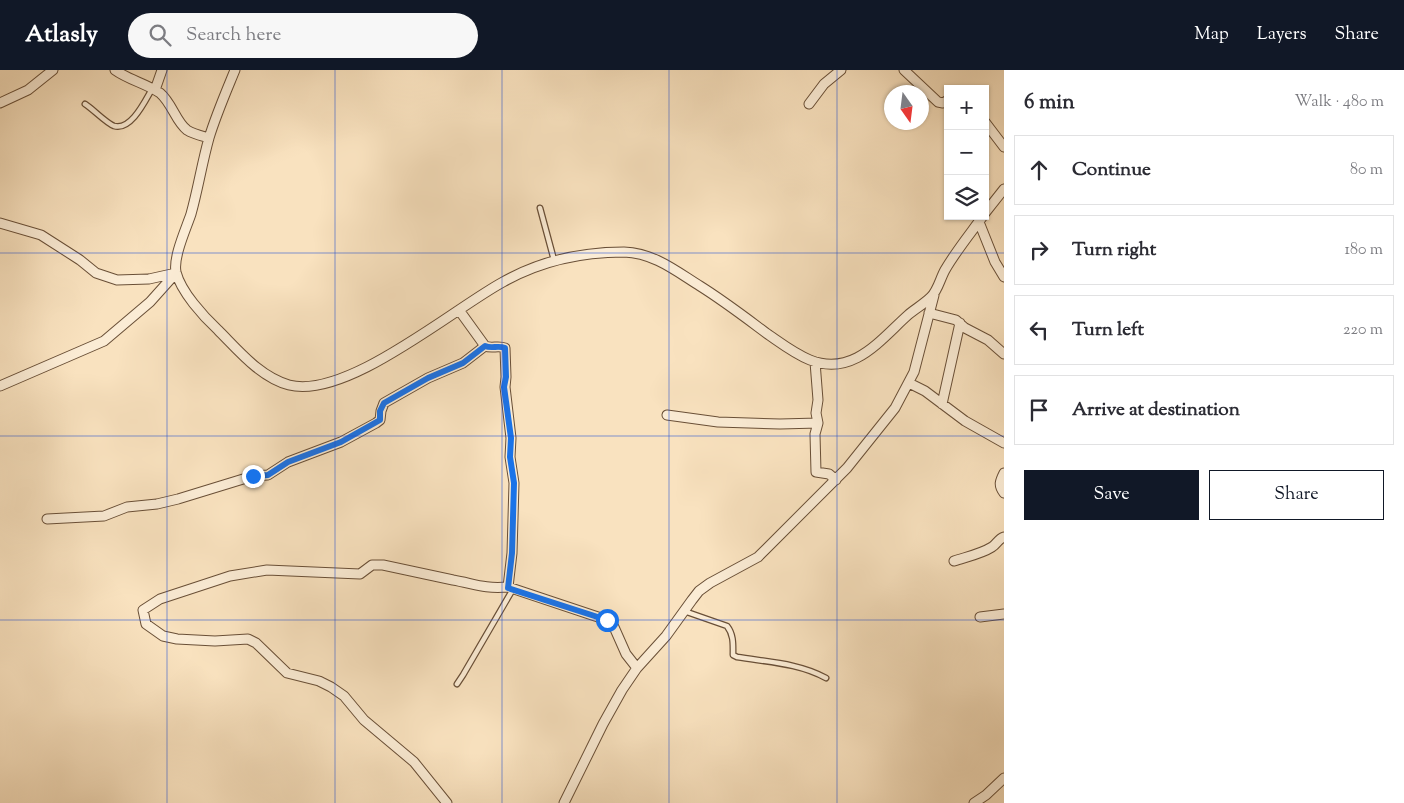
<!DOCTYPE html>
<meta charset="utf-8">
<style>
body{margin:0;font-family:"Sorts Mill Goudy",serif;background:#f7f7f7;color:#2b2b33}
.controls{position:absolute;right:15px;top:15px;display:grid;overflow:hidden;border-radius:0px;box-shadow:0 1px 4px #0004}
.controls button{width:45px;height:45px;display:grid;place-items:center;padding:0;border:0;border-bottom:1px solid #e1e1e2;background:#fff;color:#2b2b33;font:25px sans-serif}
.compass{position:absolute;left:884px;top:15px;width:45px;height:45px;border-radius:50%;background:#fff;box-shadow:0 1px 4px #0004;rotate:166deg}
.stop{position:absolute;width:15px;height:15px;margin:-11px;border:4px solid #1a73e8;border-radius:50%;background:#fff}
.stop.end{background:#1a73e8;border-color:#fff;box-shadow:0 1px 5px #0008}
.list{margin:0;padding:0;list-style:none}
h2{display:flex;justify-content:space-between;align-items:center;height:65px;margin:0;padding:0 20px;font-size:21px}
h2 small{font-size:16px;font-weight:400;color:#7c7c81}
.list li{display:grid;grid-template-columns:32px 1fr auto;gap:15px;align-items:center;box-sizing:border-box;height:70px;margin:0 10px 10px;padding:0 10px;border:1px solid #e1e1e2;border-radius:0px}
.list b{display:block;font-size:19px;white-space:nowrap}
.list em{font-size:16px;font-style:normal;color:#7c7c81}
.actions{display:flex;gap:10px;padding:15px 20px}
.actions a{flex:1;padding:11px 0;border:1px solid #111827;border-radius:0px;text-align:center;font-size:18px;color:#111827}
.actions .main{background:#111827;color:#fff}
.icon{flex:none;width:28px;height:28px;fill:none;stroke:currentColor;stroke-width:2;stroke-linecap:round;stroke-linejoin:round}
.map{position:relative;flex:none;width:1004px;height:733px;overflow:hidden}
header{display:flex;align-items:center;gap:30px;box-sizing:border-box;height:70px;padding:0 25px;background:#111827;color:#fff}
header strong{font-size:24px}
nav{display:flex;gap:28px;margin-inline-start:auto;font-size:18px}
.search{width:350px;height:45px;background:#f7f7f7;display:flex;align-items:center;gap:12px;box-sizing:border-box;padding:0 18px;border-radius:28px;color:#7c7c81;font-size:19px}
main{display:flex}
aside{flex:1;background:#fff}
.map>svg:first-child{display:block}
</style>
<header>
<strong>Atlasly</strong>
<div class="search"><svg class="icon" aria-label="search" viewBox="0 0 24 24"><circle cx="10" cy="10" r="6"/><path d="M15 15l6 6"/></svg>Search here</div>
<nav><a>Map</a><a>Layers</a><a>Share</a></nav>
</header>
<main>
<div class="map">
<svg width="1004" height="733" viewBox="0 0 1004 733">
<rect width="100%" height="100%" fill="#f9e2bf"/>
<filter id="stains"><feTurbulence type="fractalNoise" baseFrequency=".004" numOctaves="4"/><feColorMatrix values="0 0 0 0 .2 0 0 0 0 .09 0 0 0 0 .02 0 0 0 .5 -.17"/></filter>
<radialGradient id="worn" r=".72"><stop offset=".6" stop-color="#630" stop-opacity="0"/><stop offset="1" stop-color="#630" stop-opacity=".3"/></radialGradient>
<g fill="none" stroke-linecap="round" stroke-linejoin="round">
<defs>
<path id="lane" d="M85 34C93 39 106 53 114 56 131 61 145 31 152 19
M540 138 554 190
M684 541 727 556C734 565 733 575 733 585L737 587C767 592 799 593 826 608
M457 614 463 605 513 519"/>
<path id="street" d="M115 0C129 10 145 13 160 23 172 33 176 52 187 60 193 64 202 66 209 68
M235 0C226 22 216 45 209 68 202 93 198 119 191 144 186 159 173 187 176 202 181 222 204 247 218 260 239 281 260 307 289 315 346 330 453 239 503 212 540 191 581 182 624 182 654 183 676 201 700 216 724 231 746 248 769 265 782 274 795 284 810 290 853 307 880 270 908 245 915 239 924 234 931 227 938 220 940 209 945 200 956 181 970 164 983 146
M904 0 938 32 943 33 948 30
M155 20 162 0
M0 33 28 20 53 0
M809 34 824 14 841 0
M985 52 1004 77
M985 143 1004 119
M979 152 995 192 1004 207
M0 153 41 165 80 190 96 203 117 210 149 209 176 203
M459 240 485 276C492 279 498 275 505 278L506 307 505 317 511 368 510 387 514 413 512 483 508 517
M929 243 956 250 965 258 988 270 1004 284
M815 292 818 330 816 343 818 353 815 364 816 402 829 404 836 410
M909 313 925 321 965 351 1004 373
M0 316 104 271 150 232 176 203
M942 334 960 253
M667 345 718 352 780 354 818 353
M1004 403C1000 411 998 415 1004 423
M47 449 104 446 127 437 157 434 178 429 253 406 268 405 288 392 341 372 376 353 380 350 381 341 384 333 428 308 463 293 485 276
M954 491C966 487 981 484 992 477 997 474 998 469 1004 467
M980 547 1004 544
M447 733 414 692 364 650 344 626 331 617 319 611 287 603 256 573 248 569 215 571 177 569 163 566 146 554 143 540 160 529 230 506 267 500 360 504 372 495H383C407 500 430 505 453 510 475 514 484 519 508 517L607 550 614 557 626 584 637 598
M564 733 603 654 622 620 637 598 666 566 692 530 699 521 710 513 758 487 847 398 895 338 914 302 934 225
M974 733 986 725 1004 708"/>
</defs>
<use href="#lane" stroke="#694f37" stroke-width="7"/>
<use href="#street" stroke="#694f37" stroke-width="11"/>
<use href="#lane" stroke="#fbecd5" stroke-width="4.5"/>
<use href="#street" stroke="#fbecd5" stroke-width="9"/>
</g>
<g fill="none" stroke-linecap="round" stroke-linejoin="round">
<path stroke="#1a73e8" stroke-width="6" d="M253 406 268 405 288 392 341 372 380 350V341L384 333 428 308 463 293 485 276C492 279 498 275 505 278L506 307 504 317 511 368 510 387 514 413 512 483 508 518 607 550"/>
</g>
<path fill="none" stroke="#1d4ed8" stroke-width="1" stroke-opacity="0.55" d="M167 0V733M335 0V733M502 0V733M669 0V733M837 0V733M0 183H1004M0 366H1004M0 550H1004"/>
<rect width="100%" height="100%" filter="url(#stains)"/>
<rect width="100%" height="100%" fill="url(#worn)"/>
</svg>
<div class="controls">
<button>+</button>
<button>−</button>
<button><svg class="icon" aria-label="layers" viewBox="0 0 24 24"><path d="M12 4l9 5-9 5-9-5zM3 14l9 5 9-5"/></svg></button>
</div>
<svg class="compass" viewBox="-18 -18 36 36"><path d="M0-13l5 13h-10z" fill="#e53935"/><path d="M0 13l5-13h-10z" fill="#7c7c81"/></svg>
<div class="stop" style="left:607px;top:550px"></div>
<div class="stop end" style="left:253px;top:406px"></div>
</div>
<aside>
<h2>6 min<small>Walk · 480 m</small></h2>
<ul class="list">
<li><svg class="icon" aria-label="ahead" viewBox="0 0 24 24"><path d="M12 20V5M6 11l6-6 6 6"/></svg><div><b>Continue</b></div><em>80 m</em></li>
<li><svg class="icon" aria-label="right" viewBox="0 0 24 24"><path d="M7 20v-9h11M14 6l5 5-5 5"/></svg><div><b>Turn right</b></div><em>180 m</em></li>
<li><svg class="icon" aria-label="left" viewBox="0 0 24 24"><path d="M17 20v-9H6M10 6l-5 5 5 5"/></svg><div><b>Turn left</b></div><em>220 m</em></li>
<li><svg class="icon" aria-label="arrive" viewBox="0 0 24 24"><path d="M6 21V4h12l-3 4 3 4H6"/></svg><div><b>Arrive at destination</b></div></li>
</ul>
<div class="actions"><a class="main">Save</a><a>Share</a></div>
</aside>
</main>
